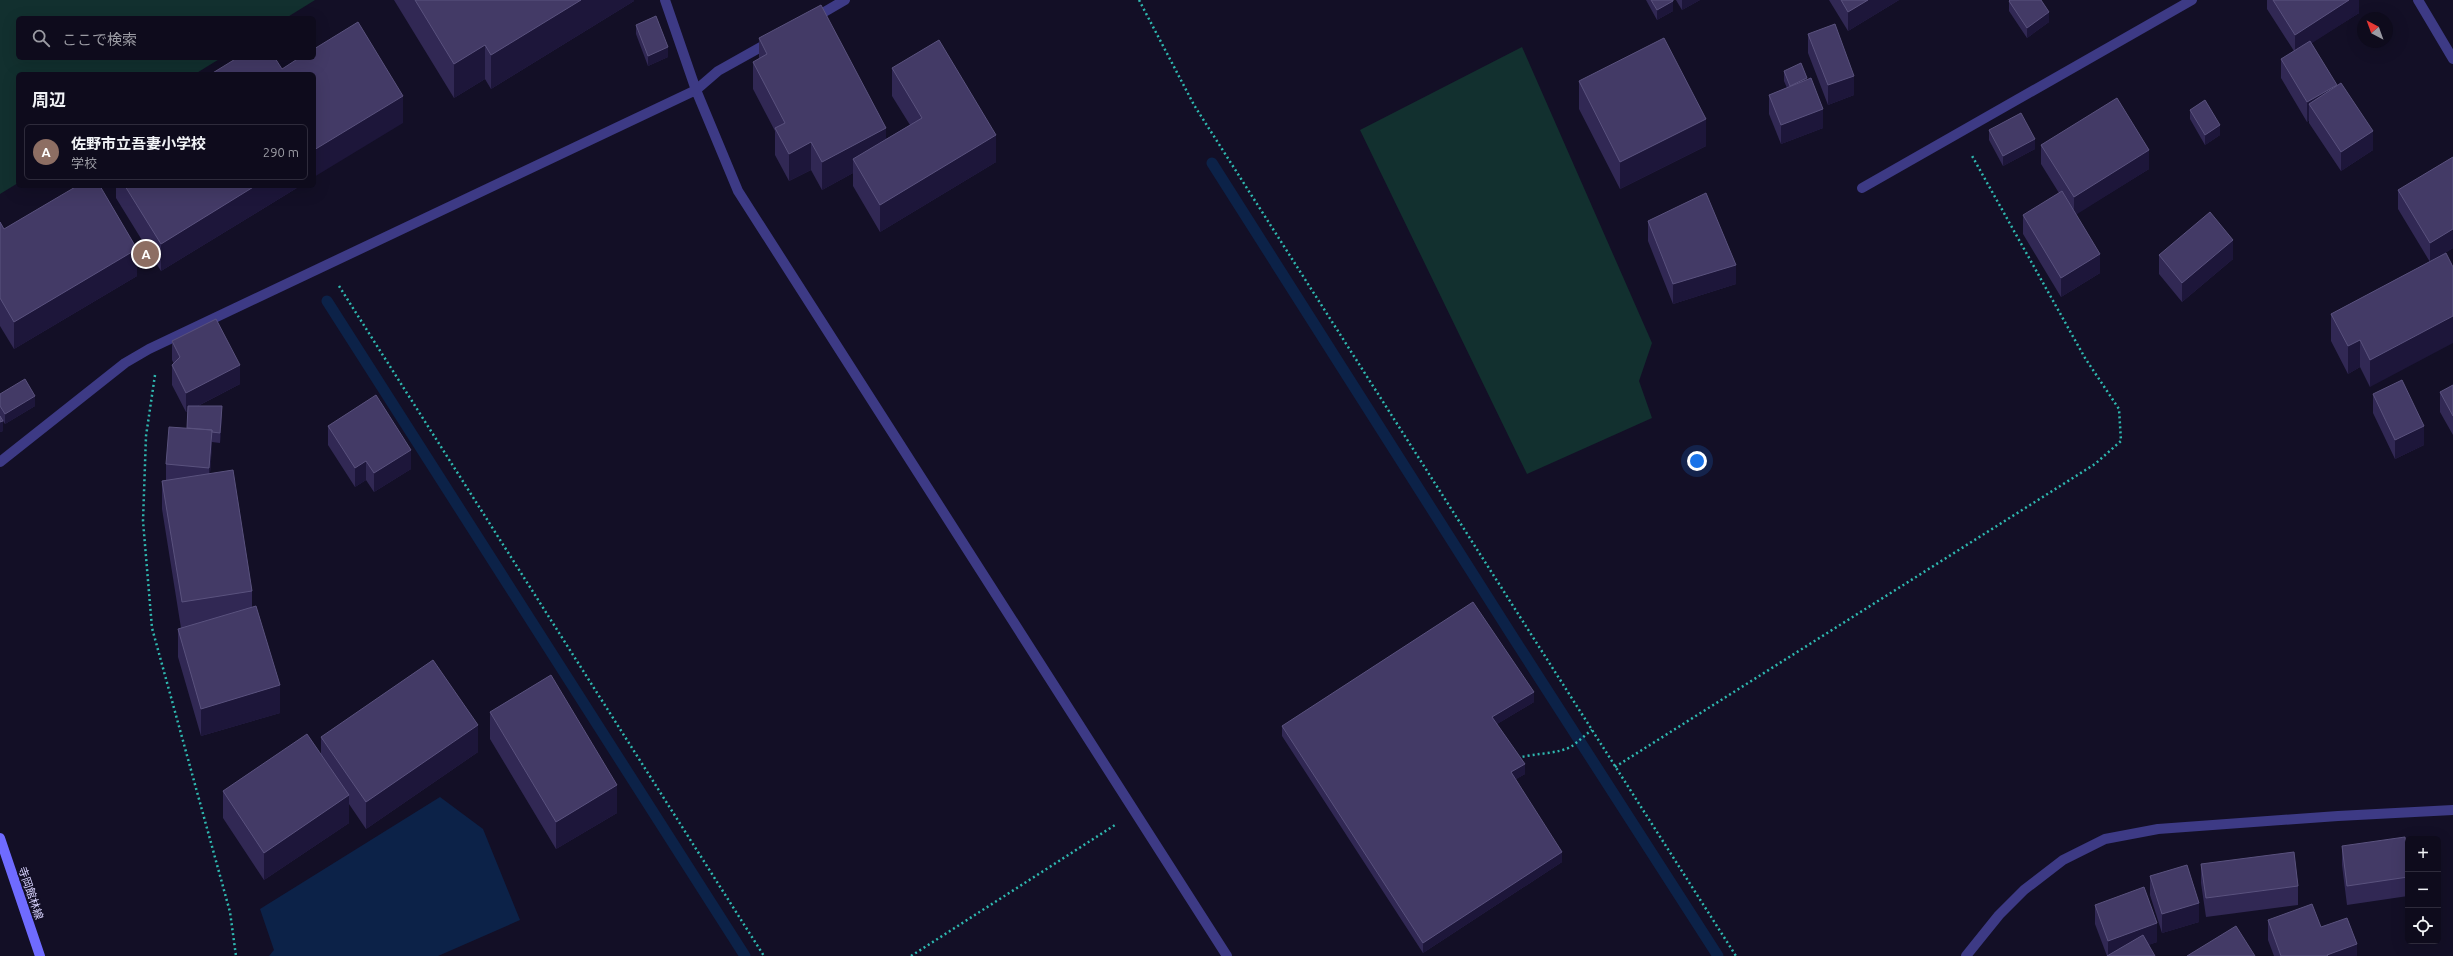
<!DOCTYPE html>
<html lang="ja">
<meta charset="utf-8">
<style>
body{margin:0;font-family:Ubuntu,"Noto Sans JP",sans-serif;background:#171425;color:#f1f3f6}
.controls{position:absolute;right:12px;bottom:12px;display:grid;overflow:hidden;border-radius:6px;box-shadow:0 4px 16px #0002}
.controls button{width:36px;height:36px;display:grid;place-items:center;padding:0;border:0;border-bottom:1px solid #2e2b3b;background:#0e0b1c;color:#f1f3f6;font:20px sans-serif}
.compass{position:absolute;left:2357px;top:12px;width:36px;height:36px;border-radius:50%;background:#0e0b1c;box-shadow:0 4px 16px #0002;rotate:319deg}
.you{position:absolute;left:1697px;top:461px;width:14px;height:14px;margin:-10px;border:3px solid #fff;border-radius:50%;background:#1a73e8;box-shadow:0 0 0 6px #1a73e833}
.badge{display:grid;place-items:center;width:26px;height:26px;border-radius:50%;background:#00e5ff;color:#fff;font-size:13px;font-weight:700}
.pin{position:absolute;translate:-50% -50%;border:2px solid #fff;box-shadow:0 1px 4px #0006}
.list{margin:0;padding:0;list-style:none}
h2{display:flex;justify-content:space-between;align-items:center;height:52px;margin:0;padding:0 16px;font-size:17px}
h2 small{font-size:13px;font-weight:400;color:#9b9ba3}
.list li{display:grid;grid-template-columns:26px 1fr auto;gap:12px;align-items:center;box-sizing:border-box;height:56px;margin:0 8px 8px;padding:0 8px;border:1px solid #2e2b3b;border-radius:6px}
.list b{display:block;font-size:15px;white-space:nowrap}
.list p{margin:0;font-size:13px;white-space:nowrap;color:#9b9ba3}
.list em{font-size:13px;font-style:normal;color:#9b9ba3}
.icon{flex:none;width:22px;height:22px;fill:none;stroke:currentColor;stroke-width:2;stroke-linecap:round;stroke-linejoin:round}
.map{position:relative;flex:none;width:2453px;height:956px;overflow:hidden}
.search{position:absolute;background:#0e0b1c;box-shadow:0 4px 16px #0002;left:16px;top:16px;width:300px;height:44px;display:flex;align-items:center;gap:10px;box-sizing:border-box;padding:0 14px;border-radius:6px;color:#9b9ba3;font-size:15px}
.panel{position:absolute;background:#0e0b1c;box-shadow:0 4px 16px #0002;left:16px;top:72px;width:300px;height:116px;border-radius:6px}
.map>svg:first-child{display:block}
</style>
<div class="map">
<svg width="2453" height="956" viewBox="0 0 2453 956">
<rect width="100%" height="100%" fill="#130f26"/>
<path fill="#12302f" d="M0 0H315L286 18H18V58H221L195 74H18V183L0 194Z
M1522 47 1652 343 1639 381 1652 418 1527 474 1360 130Z"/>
<path fill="#0c2248" d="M440 797 483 829 520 920 438 956H269L274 950 260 909Z"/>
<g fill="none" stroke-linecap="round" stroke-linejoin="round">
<path stroke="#0c2248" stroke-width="11" d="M1212 163 1511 634 1718 956
M327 301 745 956"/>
<path stroke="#2fb8b0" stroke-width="2.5" stroke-dasharray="2 3" stroke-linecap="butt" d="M1139 0 1194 105 1736 956
M339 286 764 956
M155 375 146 436 143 521 152 628 230 912 236 956
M1518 758C1534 753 1560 754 1572 746 1579 741 1585 735 1592 730
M1615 767 2095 464 2121 441 2119 409 2085 358 1971 154
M911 956 1115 825"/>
<path stroke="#3d3a85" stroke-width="10" d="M1862 188 2192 0"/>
<path stroke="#3d3a85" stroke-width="10" d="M665 0 696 90 738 191 1227 956
M2418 0 2453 59
M814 18 845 0
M0 462 125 363 149 349 696 90 718 71 770 42
M1966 956 1999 915 2024 890 2063 860 2105 839 2158 829 2338 816 2453 810"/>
<path stroke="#6f6bff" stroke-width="10" d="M0 838 40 956"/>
</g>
<path fill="#312854" d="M394 0H634V1L491 89 485 79 454 98Z
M1646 0H1673V11L1657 20Z
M1676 0H1700L1682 10Z
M1829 0H1899L1848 31Z
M2267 0H2359V13L2311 43 2337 86 2373 150 2341 171 2309 123V120L2307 122 2281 78V59L2294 51 2267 9Z
M2009 1 2049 22 2027 38 2009 11Z
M636 25 668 57 648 66 636 34Z
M1808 34 1854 95 1828 105 1808 53Z
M759 38 886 139 910 125 892 96V68L996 162 880 232 853 186V173L822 190 811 170 789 181 775 155V131L753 89V62L759 59Z
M1784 71 1807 80 1823 128 1781 144 1769 114V95L1787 88 1784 81Z
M1579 81 1706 146 1620 189 1579 109Z
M2190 110 2220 135 2205 145 2190 119Z
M1989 130 2035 149 2003 166 1989 140Z
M2041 145 2149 169 2076 214 2100 273 2061 297 2023 234V215L2059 193 2041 164Z
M2453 157V248L2430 262 2398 209V190Z
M116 186H300L161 271 116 198Z
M1648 221 1736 284 1673 304 1648 241Z
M0 222 4 229 137 276 14 349 0 326Z
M2446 253 2370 387 2360 367 2348 374 2331 341V314Z
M2159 255 2233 259 2182 302 2159 274Z
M172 341 240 384 198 406 222 415 220 443 212 442 210 473 252 591V607L280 713 201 736 178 657V629L181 628 162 509V481L166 480V464L187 428 188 411 186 412 172 385V365L174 364 172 360Z
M2453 385V435L2440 412V392Z
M0 394 35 406 5 424 3 421V431L0 432Z
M2373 394 2424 445 2395 459 2373 413Z
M328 426 411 469 374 492 366 480 355 487 328 445Z
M1534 702 1497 724 1525 774 1516 779 1562 862 1423 953 1282 736V726Z
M490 712 617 813 556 849 490 739Z
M321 737 478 752 366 829 349 804V823L264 880 223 818V791L321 755Z
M2342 846 2408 864V896L2347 905 2342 865Z
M2201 864 2298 886V905L2206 917 2201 883Z
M2150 876 2199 922 2162 933 2150 895Z
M2095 905 2157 942 2148 945 2107 956 2095 924Z
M2268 920 2321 927 2357 956H2274L2268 940Z"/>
<path fill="#1d163a" d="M581 0H634V1L491 89V55Z
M1682 0H1700L1682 10Z
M1868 0H1899L1848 31V12Z
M2349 0H2359V13L2295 54V35Z
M1673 1V11L1657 20V10Z
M2049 12V22L2027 38V28Z
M485 45V79L454 98V64Z
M668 47V57L648 66V56Z
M1854 76V95L1828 105V85Z
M1807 78V88L1790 96V86Z
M2337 85V104H2309V120L2307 122V102Z
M403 96V123L314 177V150Z
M1823 109V128L1781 144V125Z
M1706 119V146L1620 189V162Z
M2220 125V135L2205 145V135Z
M886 128V155L853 159V173L822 190V162Z
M2373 131V150L2341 171V152Z
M996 135V162L880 232V205Z
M2035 139V149L2003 166V156Z
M811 142V170L789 181V154Z
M2149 150V169L2074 216V197Z
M255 186H300L161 271V244Z
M2453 229V248L2430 262V243Z
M2233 240V259L2182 302V283Z
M137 249V276L14 349V322Z
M2100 254V273L2061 297V278Z
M1736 265V284L1673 304V284Z
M2453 316V343L2370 387V360Z
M2360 340V367L2348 374V346Z
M240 365V384L186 412V393Z
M35 396V406L5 424V414Z
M222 406V415L220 443V433Z
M3 421V431L0 432V422Z
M2424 426V445L2395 459V440Z
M212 430V449L209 487V468Z
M411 450V469L374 492V473Z
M366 461V480L355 487V468Z
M280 685V713L201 736V709Z
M1534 692V702L1492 727V717Z
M478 725V752L366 829V802Z
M1525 764V774L1511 782V772Z
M617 785V813L556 849V822Z
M349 795V823L264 880V853Z
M1562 852V862L1423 953V943Z
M2199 903V922L2162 933V914Z
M2157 923V942L2119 956H2108V941Z
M2357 944V956H2327V955Z"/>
<path fill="#433a66" stroke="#5a527e" d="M415 0H581L491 55 485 45 454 64Z
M1651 0H1673V1L1657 10Z
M1841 0H1868L1848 12Z
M2010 0H2041L2049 12 2027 28 2009 1Z
M2273 0H2349L2295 35Z
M821 5 886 128 822 162 811 142 789 154 775 128 785 123 753 62 767 54 759 38Z
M656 16 668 47 648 56 636 25Z
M358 22 403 96 314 150V74H211L237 58H275L282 69 299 58H314V49Z
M1835 24 1854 76 1828 85 1808 34Z
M1664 38 1706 119 1620 162 1579 81Z
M939 40 996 135 880 205 853 159 922 118 892 68Z
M2310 41 2337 85 2307 102 2281 59Z
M1801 63 1807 78 1790 86 1784 71Z
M1811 78 1823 109 1781 125 1769 95Z
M2341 83 2373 131 2341 152 2309 104Z
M2117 98 2149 150 2074 197 2041 145Z
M2205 100 2220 125 2205 135 2190 110Z
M2021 113 2035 139 2003 156 1989 130Z
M2453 157V229L2430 243 2398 190Z
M77 186H100L137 249 14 322 0 298V222L4 229Z
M125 186H255L161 244Z
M2062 191 2100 254 2061 278 2023 215Z
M1706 193 1736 265 1673 284 1648 221Z
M2210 212 2233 240 2182 283 2159 255Z
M2446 253 2453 267V316L2370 360 2360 340 2348 346 2331 314Z
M216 319 240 365 186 393 172 365 180 357 172 341Z
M25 379 35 396 5 414 0 406V394Z
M2402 380 2424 426 2395 440 2373 394Z
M2453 385V416L2440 392Z
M376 395 411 450 374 473 366 461 355 468 328 426Z
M188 406H222L220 433 212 432V430L187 428Z
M0 416 3 421 0 422Z
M169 427 212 430 209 468 166 464Z
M233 470 252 591 182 602 162 481Z
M1473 602 1534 692 1492 717 1525 764 1511 772 1562 852 1423 943 1282 726Z
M256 606 280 685 201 709 178 629Z
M433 660 478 725 366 802 321 737Z
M551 675 617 785 556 822 490 712Z
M307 734 349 795 264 853 223 791Z
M2405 837 2408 864V877L2347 886 2342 846Z
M2294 852 2298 886 2206 898 2201 864Z
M2187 865 2199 903 2162 914 2150 876Z
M2144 887 2157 923 2108 941 2095 905Z
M2312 904 2321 927 2347 918 2357 944 2327 955 2328 956H2281L2268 920Z
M2236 926 2255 956H2187Z
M2143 935 2155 956H2107Z"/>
<g text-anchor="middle" stroke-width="3.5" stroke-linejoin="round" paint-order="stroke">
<g font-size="11" fill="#d9d4ff" stroke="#130f26">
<text transform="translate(31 893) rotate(71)" y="4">寺岡館林線</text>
</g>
</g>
</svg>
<div class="controls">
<button>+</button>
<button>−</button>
<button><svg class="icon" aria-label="locate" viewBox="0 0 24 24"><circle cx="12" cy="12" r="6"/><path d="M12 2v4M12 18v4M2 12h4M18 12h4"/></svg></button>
</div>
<svg class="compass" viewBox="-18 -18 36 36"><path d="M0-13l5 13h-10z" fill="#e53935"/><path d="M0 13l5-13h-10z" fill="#9b9ba3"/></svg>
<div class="you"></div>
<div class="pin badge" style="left:146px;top:254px;background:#8d6e63">A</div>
<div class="search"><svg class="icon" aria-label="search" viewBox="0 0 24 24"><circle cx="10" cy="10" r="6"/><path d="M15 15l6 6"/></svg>ここで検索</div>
<section class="panel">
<h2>周辺<small></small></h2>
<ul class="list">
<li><span class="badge" style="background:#8d6e63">A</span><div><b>佐野市立吾妻小学校</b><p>学校</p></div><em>290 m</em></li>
</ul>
</section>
</div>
